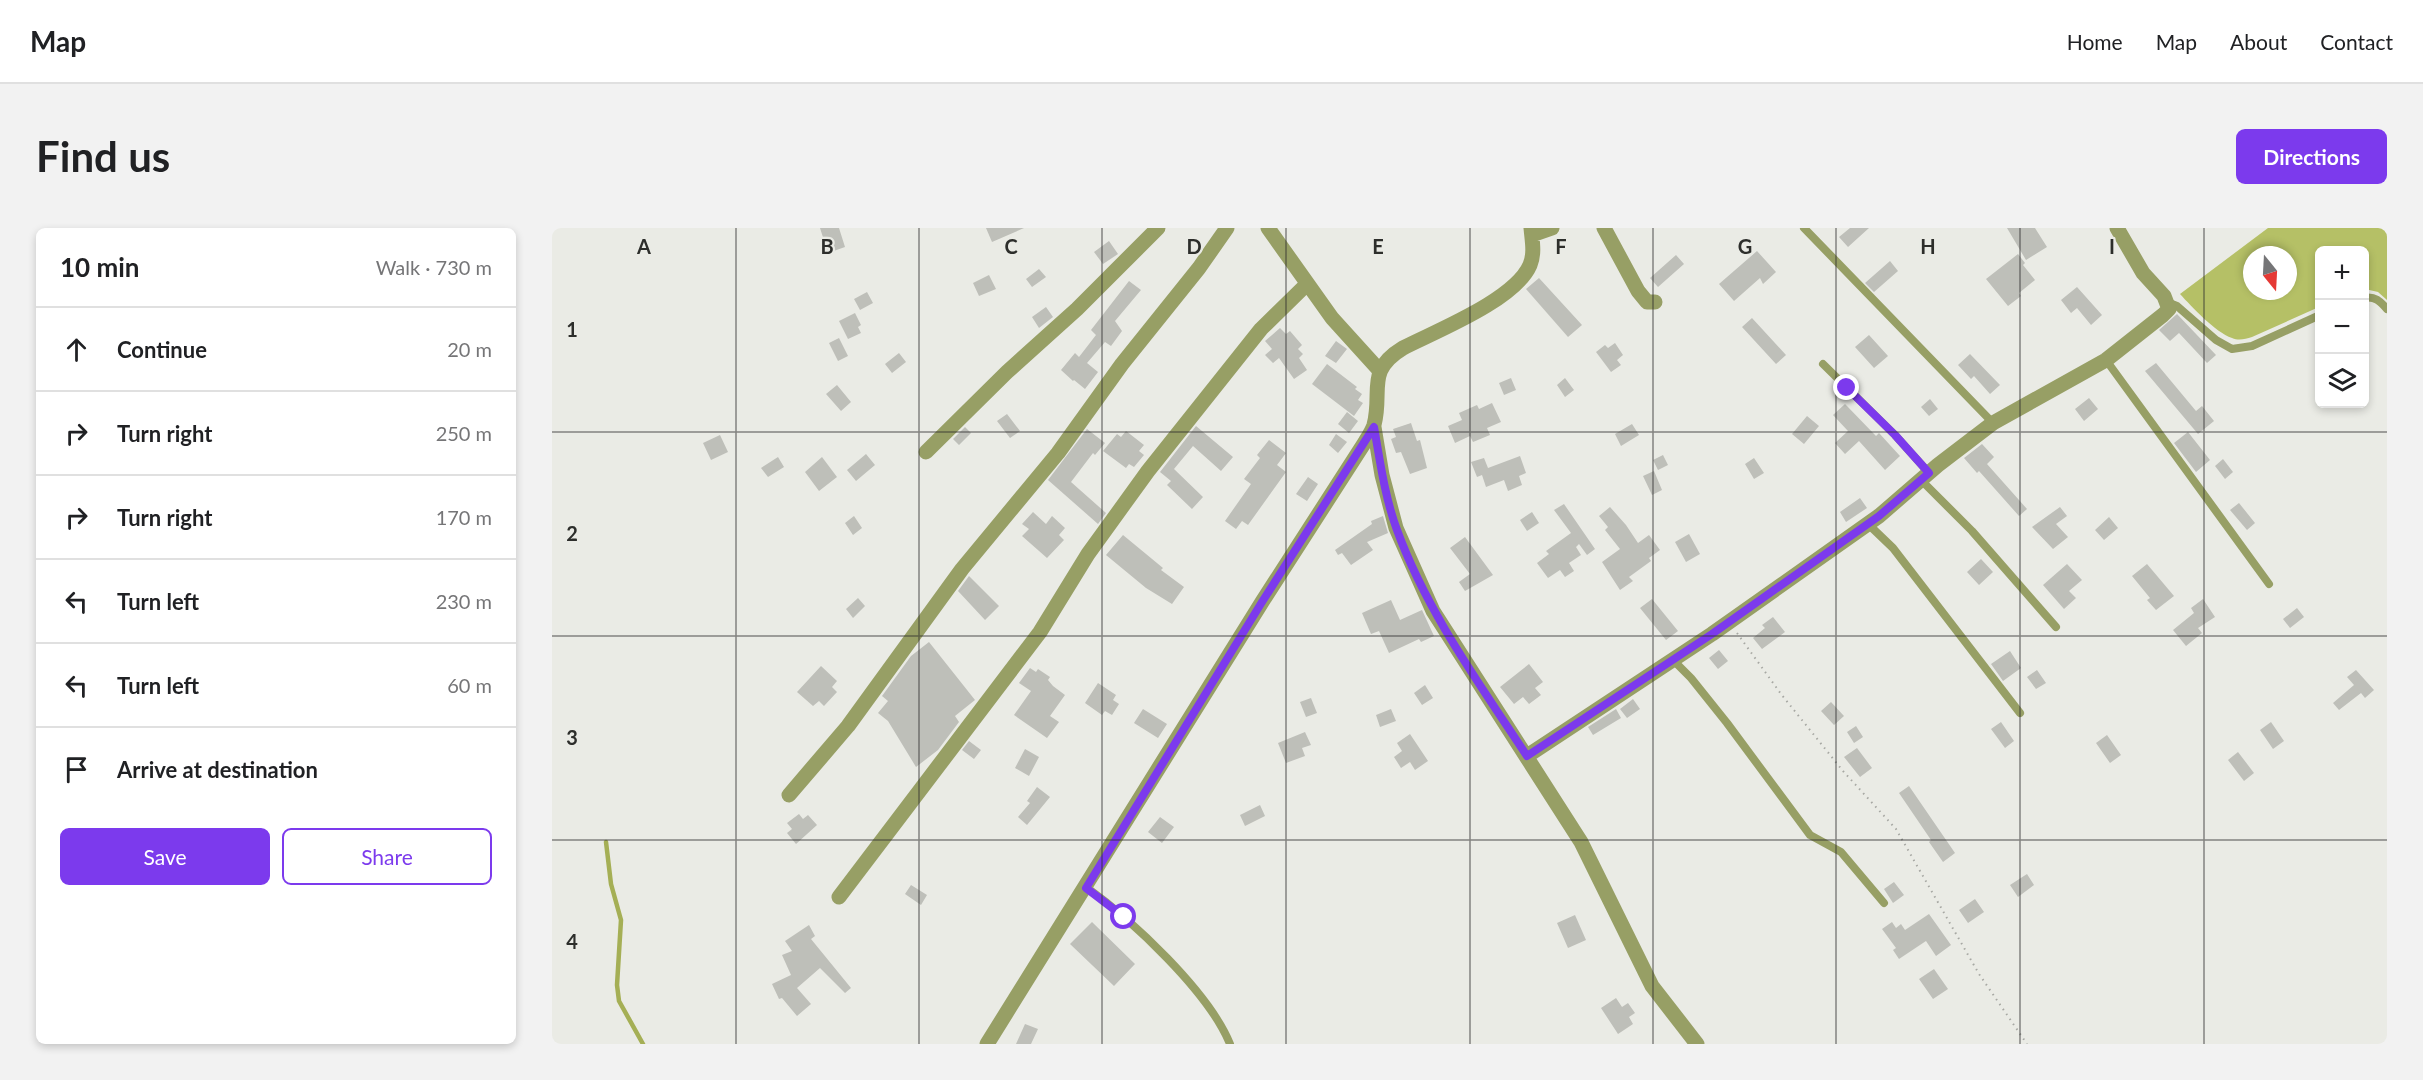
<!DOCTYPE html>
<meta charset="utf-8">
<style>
body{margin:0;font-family:Lato,sans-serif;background:#f2f2f2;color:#202124}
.controls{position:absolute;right:18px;top:18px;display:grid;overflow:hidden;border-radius:9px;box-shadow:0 3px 9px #0003}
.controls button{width:54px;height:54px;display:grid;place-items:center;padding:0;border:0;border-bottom:2px solid #e0e0e0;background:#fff;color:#202124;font:30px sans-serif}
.compass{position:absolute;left:1691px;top:18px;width:54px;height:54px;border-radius:50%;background:#fff;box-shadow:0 3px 9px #0003;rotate:162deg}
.stop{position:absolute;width:18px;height:18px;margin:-14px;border:4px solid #7c3aed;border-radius:50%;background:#fff}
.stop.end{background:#7c3aed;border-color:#fff;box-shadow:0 2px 6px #0008}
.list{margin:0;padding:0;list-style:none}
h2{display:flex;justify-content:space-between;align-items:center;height:78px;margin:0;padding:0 24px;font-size:26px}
h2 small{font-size:20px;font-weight:400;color:#757577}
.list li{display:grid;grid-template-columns:39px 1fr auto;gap:18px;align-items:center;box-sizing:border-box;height:84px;padding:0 24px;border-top:2px solid #e0e0e0}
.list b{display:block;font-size:22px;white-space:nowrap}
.list em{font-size:20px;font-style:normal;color:#757577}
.actions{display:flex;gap:12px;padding:18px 24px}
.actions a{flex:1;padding:14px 0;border:2px solid #7c3aed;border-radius:9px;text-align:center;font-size:21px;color:#7c3aed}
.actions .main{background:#7c3aed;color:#fff}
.icon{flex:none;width:33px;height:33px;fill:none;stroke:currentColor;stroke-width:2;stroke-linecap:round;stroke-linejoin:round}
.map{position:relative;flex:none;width:1835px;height:816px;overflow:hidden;border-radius:9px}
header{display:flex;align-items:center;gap:36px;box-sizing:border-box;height:84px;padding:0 30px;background:#fff;border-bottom:2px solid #e0e0e0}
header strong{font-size:28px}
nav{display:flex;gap:33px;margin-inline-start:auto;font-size:21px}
.intro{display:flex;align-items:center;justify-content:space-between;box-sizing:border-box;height:144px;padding:0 36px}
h1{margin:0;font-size:42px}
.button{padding:15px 27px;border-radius:9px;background:#7c3aed;color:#fff;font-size:21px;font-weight:700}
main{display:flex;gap:36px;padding:0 36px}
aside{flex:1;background:#fff;border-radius:9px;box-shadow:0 3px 9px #0003}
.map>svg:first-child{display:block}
</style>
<header>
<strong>Map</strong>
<nav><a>Home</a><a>Map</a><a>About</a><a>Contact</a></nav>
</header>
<div class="intro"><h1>Find us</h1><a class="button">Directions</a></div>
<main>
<aside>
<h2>10 min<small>Walk · 730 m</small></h2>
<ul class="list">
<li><svg class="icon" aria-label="ahead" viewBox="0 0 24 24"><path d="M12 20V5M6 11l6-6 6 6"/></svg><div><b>Continue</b></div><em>20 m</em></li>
<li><svg class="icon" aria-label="right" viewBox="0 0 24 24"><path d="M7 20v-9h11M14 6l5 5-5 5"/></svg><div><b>Turn right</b></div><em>250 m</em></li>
<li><svg class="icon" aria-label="right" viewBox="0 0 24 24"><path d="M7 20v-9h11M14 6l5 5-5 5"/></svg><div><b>Turn right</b></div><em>170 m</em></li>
<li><svg class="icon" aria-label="left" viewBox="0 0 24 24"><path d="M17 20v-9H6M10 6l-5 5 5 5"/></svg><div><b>Turn left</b></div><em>230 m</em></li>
<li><svg class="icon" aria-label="left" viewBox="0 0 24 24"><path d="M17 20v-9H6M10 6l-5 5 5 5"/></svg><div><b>Turn left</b></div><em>60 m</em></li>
<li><svg class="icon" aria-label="arrive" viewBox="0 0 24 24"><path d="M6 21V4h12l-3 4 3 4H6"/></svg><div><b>Arrive at destination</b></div></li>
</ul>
<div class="actions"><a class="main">Save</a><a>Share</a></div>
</aside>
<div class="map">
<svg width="1835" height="816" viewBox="0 0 1835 816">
<rect width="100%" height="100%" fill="#eaebe5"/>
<path fill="#b5c066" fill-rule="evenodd" d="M1716 0H1835V72L1826 64 1813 61 1812 22H1768L1767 79 1700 109C1693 111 1687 113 1680 110 1663 104 1640 79 1628 66ZM1700 27H1736V63H1700Z"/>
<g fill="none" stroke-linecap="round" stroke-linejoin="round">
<path stroke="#a5af55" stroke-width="4.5" d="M54 614 59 656 69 692 65 757 67 773 91 816"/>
</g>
<path fill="#bebfb9" d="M268 0H287L293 19 276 25Z
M434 0H472L440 14Z
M1298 0H1317L1296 19 1287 9Z
M1455 0H1483L1495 19 1474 32Z
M557 13 566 26 551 36 542 24Z
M1205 23 1224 44 1211 56 1208 50 1182 73 1167 56Z
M1466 26 1473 35 1471 37 1483 52 1467 65 1469 68 1456 78 1434 51Z
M1124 27 1132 36 1106 59 1098 50Z
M1338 33 1346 43 1322 64 1313 55Z
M487 41 494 49 480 59 474 51Z
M437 47 444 61 427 68 421 55Z
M987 50 1030 97 1016 109 974 61Z
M577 53 589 62 563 93 570 103 559 118 553 114 535 135 546 144 533 161 522 152 521 153 509 142 523 125 527 129 544 107 539 102Z
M1525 59 1550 87 1539 97 1525 80 1519 85 1509 72Z
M315 64 321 75 308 82 302 71Z
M494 79 501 89 487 100 480 89Z
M303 85 309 97 306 99 309 105 296 111 287 93Z
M1625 86 1664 127 1655 135 1627 105 1618 113 1607 102Z
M1200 90 1234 127 1224 136 1190 99Z
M728 100 734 106 738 103 750 117 746 121 751 126 747 130 755 142 742 151 727 130 721 135 713 127 720 121 713 113Z
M1317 107 1336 128 1322 140 1303 119Z
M287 110 296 128 286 133 277 115Z
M784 113 795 121 784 135 773 128Z
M1063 115 1071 127 1065 132 1069 137 1059 144 1044 124 1053 117 1056 120Z
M347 125 354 134 340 145 333 136Z
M1418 126 1448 157 1438 166 1422 148 1419 151 1406 137Z
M1604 135 1644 183 1650 178 1662 193 1646 206 1593 143Z
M775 136 805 159 803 161 810 166 806 172 811 175 802 188 760 156Z
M959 150 964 162 952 167 947 155Z
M1013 150 1022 162 1013 169 1005 157Z
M285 157 299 174 289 183 274 166Z
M1537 170 1546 181 1532 193 1523 181Z
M1378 171 1386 181 1377 188 1369 179Z
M940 175 949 194 935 200 938 207 921 214 918 208 903 215 896 198 910 192 907 185 925 177 927 181Z
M1293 176 1324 208 1327 205 1348 228 1333 242 1307 213 1293 226 1283 215 1296 203 1281 187Z
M795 184 806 193 797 205 786 196Z
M455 186 468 203 458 210 445 193Z
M1255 188 1267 198 1252 216 1240 206Z
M859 195 865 213 868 212 875 240 858 246 849 224 844 225 839 211 844 209 841 201Z
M1080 196 1087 207 1069 218 1063 206Z
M644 198 681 229 669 243 641 218 622 241 651 269 640 281 615 257 619 253 608 244Z
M413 199 419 205 407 217 401 211Z
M535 201 553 215 543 227 541 225 519 254 554 285 546 296 496 252Z
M574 203 592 217 587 223 592 227 582 239 577 236 574 240 551 223 565 206 569 209Z
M1636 204 1658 232 1644 244 1622 215Z
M784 206 795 214 786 225 777 217Z
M168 207 176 224 159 232 151 215Z
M717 212 734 225 725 237 734 244 696 297 690 293 684 301 673 293 699 256 692 251 708 230 705 227Z
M1430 216 1442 229 1435 236 1475 281 1467 288 1427 243 1425 245 1412 230Z
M314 226 323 237 304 253 295 242Z
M1111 227 1116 237 1106 242 1101 232Z
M968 228 974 245 967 248 970 257 956 263 952 252 934 259 930 247 925 249 919 234 932 230 936 240Z
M226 229 232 239 216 249 209 240Z
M270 229 285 249 267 263 253 244Z
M1202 230 1212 245 1202 251 1193 236Z
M1671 231 1681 244 1673 251 1663 238Z
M1102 243 1110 262 1100 267 1091 248Z
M756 249 766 256 755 273 744 266Z
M1308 270 1315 280 1294 294 1288 284Z
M1687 275 1703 295 1695 302 1678 282Z
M1012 276 1043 321 1035 327 1027 316 1024 319 1029 327 1017 335 1022 343 1013 349 1008 342 996 350 985 335 997 326 994 323 1019 305 1002 282Z
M1058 279 1074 297 1086 315 1097 307 1108 322 1097 330 1099 333 1077 349 1081 353 1068 362 1050 334 1068 321 1053 302 1056 299 1047 288Z
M1508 279 1515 288 1504 296 1516 309 1501 321 1480 299Z
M481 284 494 296 500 288 513 300 507 307 512 312 495 330 470 308 477 301 470 296Z
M980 284 987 295 975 303 968 292Z
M302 288 310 300 301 307 293 295Z
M831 288 836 305 815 314 821 322 799 337 790 325 786 327 783 322 820 296 819 293Z
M1557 289 1566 300 1552 312 1543 302Z
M1137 306 1148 326 1134 334 1123 314Z
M571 307 611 340 609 342 632 359 620 376 594 360 554 327Z
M913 309 941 347 913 363 907 354 918 346 898 320Z
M1429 331 1441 344 1427 357 1415 344Z
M1515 336 1530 352 1517 363 1524 370 1512 381 1491 357Z
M1595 336 1622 368 1604 382 1595 372 1598 370 1580 348Z
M417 348 447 378 433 392 406 363Z
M306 370 313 378 301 390 294 381Z
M1100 371 1126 403 1114 412 1088 380Z
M1651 371 1663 389 1646 400 1650 405 1634 418 1621 402 1642 385 1639 380Z
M839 372 848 392 870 382 882 408 869 414 867 411 837 425 827 403 819 406 810 385Z
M1745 380 1752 389 1738 400 1731 391Z
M1221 389 1233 404 1210 421 1201 410 1213 400 1210 397Z
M377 414 423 472 403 488 407 494 386 522 364 539 336 493 326 485 336 473 330 468 359 428Z
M1167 422 1176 433 1166 441 1157 430Z
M1458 423 1469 440 1451 453 1439 436Z
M977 436 991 454 983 460 989 467 977 476 971 469 962 476 948 459Z
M269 438 285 453 280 459 285 464 272 478 267 473 261 478 245 464Z
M478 440 484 444 486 441 498 449 496 452 501 458 513 467 498 488 507 494 495 510 462 487 479 463 467 455Z
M1485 442 1494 455 1484 461 1475 449Z
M1804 442 1822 462 1813 470 1809 465 1787 482 1781 475 1802 457 1795 449Z
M546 455 564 467 561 472 567 476 560 487 553 483 550 487 533 475Z
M873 457 881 470 870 477 862 465Z
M759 470 765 485 754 489 748 474Z
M1081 471 1088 481 1075 490 1068 481Z
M1279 474 1292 488 1282 497 1269 483Z
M591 481 615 496 606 510 582 495Z
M839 481 844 493 828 499 824 487Z
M1064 481 1069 490 1041 507 1036 499Z
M1449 494 1462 513 1453 520 1439 501Z
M1719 494 1732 513 1721 521 1708 502Z
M1304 498 1311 509 1302 515 1295 504Z
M753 504 759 517 750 520 753 528 734 535 726 515Z
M858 506 876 533 863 542 858 534 849 540 842 529 850 523 845 515Z
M1555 507 1569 527 1558 535 1544 515Z
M417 513 429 522 422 531 410 522Z
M1305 520 1320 540 1308 549 1292 529Z
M473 521 487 529 477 548 463 540Z
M1686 524 1702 545 1692 553 1676 532Z
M1357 558 1403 625 1391 634 1377 614 1379 612 1347 565Z
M485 559 498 569 475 597 466 589 478 575 475 573Z
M708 577 713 588 693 598 688 587Z
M247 586 251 591 256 587 265 597 244 616 235 605 240 601 235 595Z
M608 589 622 599 610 615 596 604Z
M1475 646 1482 657 1466 669 1458 657Z
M1342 654 1352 667 1341 675 1332 661Z
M359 657 375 667 369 677 353 666Z
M1423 671 1432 684 1416 695 1407 682Z
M1377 686 1399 717 1384 728 1374 713 1347 731 1341 722 1344 720 1330 701 1340 694 1344 700 1349 696 1353 702Z
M1023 687 1034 712 1016 720 1005 695Z
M540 694 583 736 562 758 518 716Z
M257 697 263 708 259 711 299 760 293 765 268 740 245 760 259 776 245 788 230 770 227 771 220 756 239 747 230 727 240 723 233 713Z
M1382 741 1396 761 1381 771 1367 751Z
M1064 770 1070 779 1076 775 1083 785 1077 789 1081 796 1066 806 1049 780Z
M473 796 486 801 479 816H464Z"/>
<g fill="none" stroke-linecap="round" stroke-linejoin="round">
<path stroke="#a7a8a3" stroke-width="2" stroke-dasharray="1.5 4.5" stroke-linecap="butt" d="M1185 405 1229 466 1291 543 1344 601 1427 746 1475 816"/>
<path stroke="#979f65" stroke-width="8" d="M1252 0 1441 195
M1812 70C1823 68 1828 73 1835 81
M1615 74 1625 78 1664 112 1680 121 1700 118 1768 87
M1554 132 1717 356
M1271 136 1343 207 1377 245
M1369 252 1420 303 1504 399
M1316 296 1341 320 1468 485
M1121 432 1139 450 1175 495 1258 607 1289 624 1332 675
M534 659C580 692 657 764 678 816"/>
<path stroke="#979f65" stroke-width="15" d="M716 0 780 90 828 143
M1052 0 1086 63 1095 74H1103
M980 7 1000 0
M822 199 830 247 844 300 881 383 1029 614 1100 758 1145 816
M374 224 455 144 525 81 606 0
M975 528 1160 406 1327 288 1386 237 1441 195 1554 132 1611 87 1617 81 1612 68 1591 45 1565 0
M237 567 296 498 410 341 506 225 570 136 647 40 675 0
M287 669 488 404 536 326 596 243 709 101 755 56
M435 816 710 374 813 214C816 209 820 203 822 197 831 163 813 143 851 120 884 103 963 72 978 37 983 25 980 12 979 0"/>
</g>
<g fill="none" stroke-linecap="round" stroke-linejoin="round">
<path stroke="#7c3aed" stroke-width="8" d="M572 689 534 660 710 374 822 199C828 233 833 270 845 302 875 384 927 455 975 528L1160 406 1327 288 1377 245 1343 207 1295 160"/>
</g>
<path fill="none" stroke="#2d2e2b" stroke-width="1.5" stroke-opacity="0.55" d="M184 0V816M367 0V816M550 0V816M734 0V816M918 0V816M1101 0V816M1284 0V816M1468 0V816M1652 0V816M0 204H1835M0 408H1835M0 612H1835"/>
<g font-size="20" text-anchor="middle" font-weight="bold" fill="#2d2e2b" stroke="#eaebe5" stroke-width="4.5" stroke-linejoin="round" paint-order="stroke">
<text x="92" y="26">A</text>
<text x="275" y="26">B</text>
<text x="459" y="26">C</text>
<text x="642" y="26">D</text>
<text x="826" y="26">E</text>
<text x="1009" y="26">F</text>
<text x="1193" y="26">G</text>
<text x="1376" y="26">H</text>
<text x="1560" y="26">I</text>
<text x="20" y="109">1</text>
<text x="20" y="313">2</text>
<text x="20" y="517">3</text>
<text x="20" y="721">4</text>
</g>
</svg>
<div class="controls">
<button>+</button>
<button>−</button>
<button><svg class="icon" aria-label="layers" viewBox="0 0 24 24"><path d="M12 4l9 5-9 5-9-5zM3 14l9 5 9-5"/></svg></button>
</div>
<svg class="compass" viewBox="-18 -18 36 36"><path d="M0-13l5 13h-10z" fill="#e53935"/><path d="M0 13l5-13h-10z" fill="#757577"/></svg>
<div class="stop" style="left:572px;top:689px"></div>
<div class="stop end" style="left:1295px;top:160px"></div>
</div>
</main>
